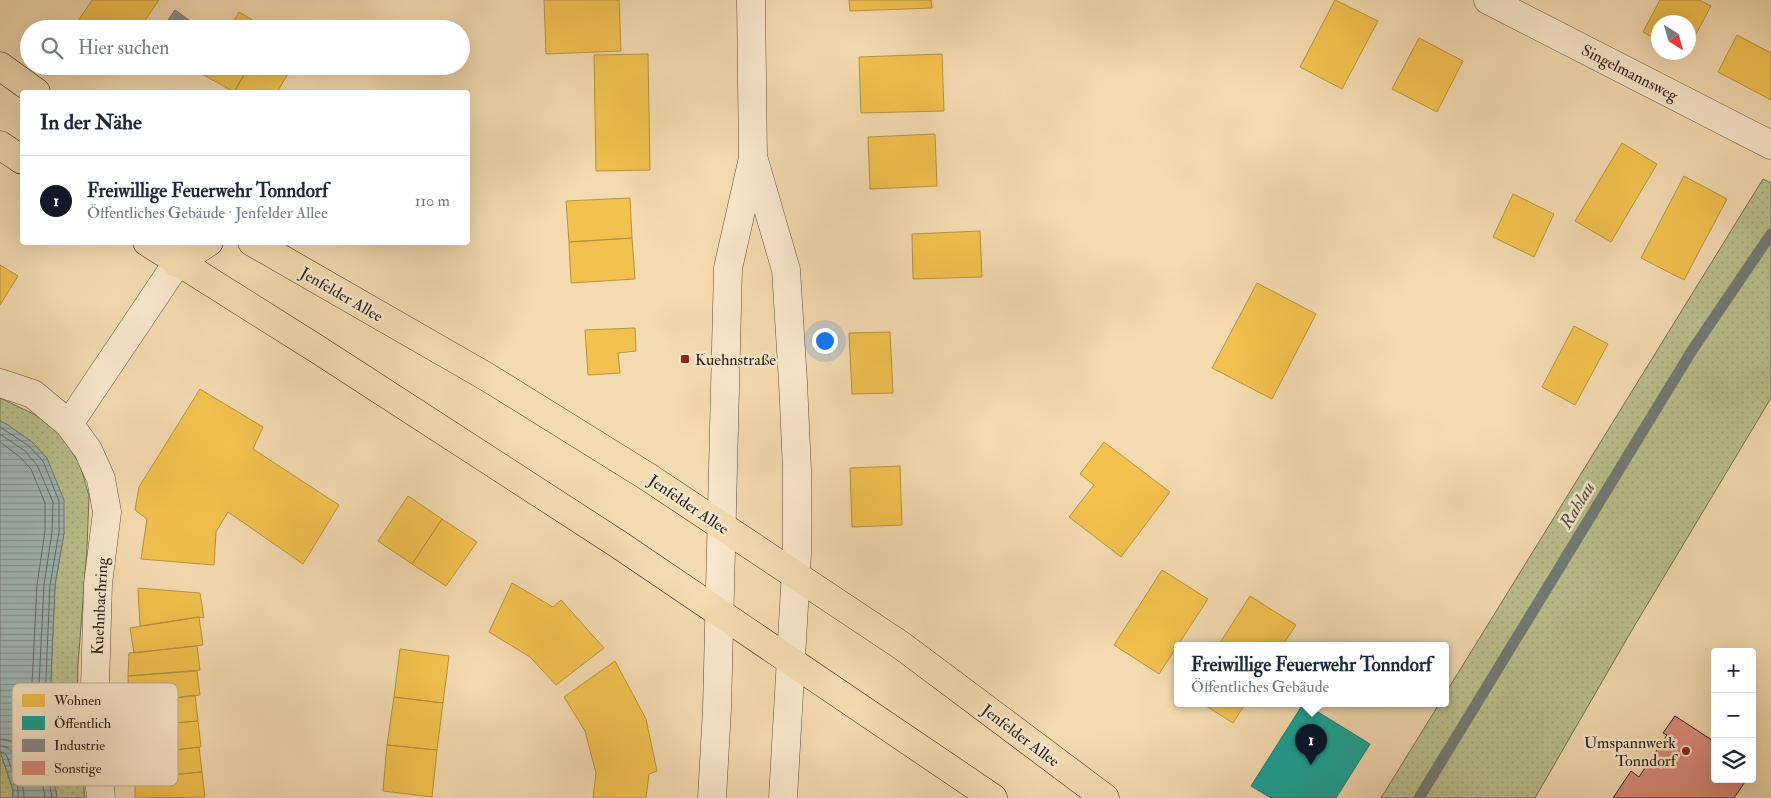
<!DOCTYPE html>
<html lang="de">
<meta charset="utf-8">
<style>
body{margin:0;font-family:"IM FELL Double Pica",serif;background:#f2f2f3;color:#1f2937}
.controls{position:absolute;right:15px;bottom:15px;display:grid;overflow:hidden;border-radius:5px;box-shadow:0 5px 20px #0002}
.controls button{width:45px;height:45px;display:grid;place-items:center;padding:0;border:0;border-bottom:1px solid #e0e1e3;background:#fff;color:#1f2937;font:25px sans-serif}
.compass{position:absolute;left:1651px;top:15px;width:45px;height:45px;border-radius:50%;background:#fff;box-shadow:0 5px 20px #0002;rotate:143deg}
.you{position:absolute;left:824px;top:340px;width:18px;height:18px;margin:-12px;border:4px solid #fff;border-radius:50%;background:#1a73e8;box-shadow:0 0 0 8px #1a73e833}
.badge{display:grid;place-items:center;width:32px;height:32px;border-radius:50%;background:#111827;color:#fff;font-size:16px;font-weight:700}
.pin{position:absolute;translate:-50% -41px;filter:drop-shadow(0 1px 2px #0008)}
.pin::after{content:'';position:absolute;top:26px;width:18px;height:15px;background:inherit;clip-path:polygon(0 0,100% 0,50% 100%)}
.popup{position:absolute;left:1174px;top:642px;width:275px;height:65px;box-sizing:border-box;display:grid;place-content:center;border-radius:5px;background:#fff;filter:drop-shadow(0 1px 4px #0005);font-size:16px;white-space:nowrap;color:#747a83}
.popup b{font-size:19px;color:#1f2937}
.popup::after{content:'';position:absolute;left:50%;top:100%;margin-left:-10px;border:10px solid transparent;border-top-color:#fff}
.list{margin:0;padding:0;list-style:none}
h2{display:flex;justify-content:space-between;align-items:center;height:65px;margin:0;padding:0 20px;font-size:21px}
h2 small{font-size:16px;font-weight:400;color:#747a83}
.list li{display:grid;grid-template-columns:32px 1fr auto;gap:15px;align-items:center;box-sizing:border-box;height:90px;padding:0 20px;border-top:1px solid #e0e1e3}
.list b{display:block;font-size:19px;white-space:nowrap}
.list p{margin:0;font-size:16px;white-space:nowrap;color:#747a83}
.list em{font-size:16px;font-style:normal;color:#747a83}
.icon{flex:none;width:28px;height:28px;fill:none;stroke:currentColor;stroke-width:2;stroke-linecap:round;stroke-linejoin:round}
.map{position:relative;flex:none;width:1771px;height:798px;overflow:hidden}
.search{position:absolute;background:#fff;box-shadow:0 5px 20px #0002;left:20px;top:20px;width:450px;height:55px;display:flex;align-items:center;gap:12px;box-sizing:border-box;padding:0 18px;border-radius:28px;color:#747a83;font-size:19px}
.panel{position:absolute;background:#fff;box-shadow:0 5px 20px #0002;left:20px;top:90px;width:450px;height:155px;border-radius:5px}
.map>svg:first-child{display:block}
</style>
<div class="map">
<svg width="1771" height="798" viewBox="0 0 1771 798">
<defs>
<pattern id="park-dots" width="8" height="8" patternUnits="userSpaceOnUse" patternTransform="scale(1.25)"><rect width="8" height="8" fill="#bac08c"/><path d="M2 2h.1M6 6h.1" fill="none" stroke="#a0a578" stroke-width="1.8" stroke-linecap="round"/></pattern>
<pattern id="water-rules" width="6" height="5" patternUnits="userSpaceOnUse" patternTransform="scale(1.25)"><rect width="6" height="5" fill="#9fb8b5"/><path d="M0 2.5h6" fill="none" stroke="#829592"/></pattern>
</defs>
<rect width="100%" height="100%" fill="#f4daaf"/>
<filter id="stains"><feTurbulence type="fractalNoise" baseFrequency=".004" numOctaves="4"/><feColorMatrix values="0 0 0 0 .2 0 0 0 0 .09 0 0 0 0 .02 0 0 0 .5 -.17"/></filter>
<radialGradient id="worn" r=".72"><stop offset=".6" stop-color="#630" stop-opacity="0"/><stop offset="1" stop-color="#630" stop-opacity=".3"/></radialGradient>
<path fill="url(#park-dots)" stroke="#747053" d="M1763 179 1771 183V398L1629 635 1535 798H1381L1439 704H1445V694Z
M0 398 48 421 65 440 80 465 89 496 87 548 78 665 77 725 85 798H57L48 745 55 585 64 533 47 458 32 442 8 425 0 421Z
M0 751 13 790V798H0Z"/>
<path fill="url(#water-rules)" stroke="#717b77" d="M0 421 8 425 32 442 47 458 64 500V533L55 585 48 745 57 798H13V790L0 751Z"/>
<path fill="#f2c14e" stroke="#b7913e" d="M92 0H159L139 29H89L78 21Z
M544 0H619L621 51 546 54Z
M849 0H931L932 8 850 11Z
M1335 0 1378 21 1342 89 1300 67Z
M1660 0H1699L1711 6 1688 49V22H1658V40L1643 32Z
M239 12 267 29H229Z
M1737 35 1771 53V100L1718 72Z
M1419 38 1463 61 1437 112 1392 89Z
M648 54 650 170 596 171 594 55Z
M942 54 944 111 861 113 859 57Z
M207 66H249L234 92 202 74Z
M249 66H293L277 92H234Z
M935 134 937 186 870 189 868 137Z
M1622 143 1657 164 1611 242 1575 221Z
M1684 176 1727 199 1684 280 1641 258Z
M1513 194 1554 214 1534 257 1493 237Z
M630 198 632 238 569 242 566 201Z
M980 231 982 277 913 279 912 234Z
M632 238 635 279 571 283 569 242Z
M0 265 18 276 0 305Z
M1257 283 1316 314 1272 399 1212 368Z
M1574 326 1608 344 1575 405 1542 387Z
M635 328 636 351 618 353 620 373 588 375 585 330Z
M890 332 893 393 852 394 849 333Z
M200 389 263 427 253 449 339 505 303 564 228 512 216 532 214 565 141 559 147 519 135 510 139 487Z
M1104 442 1170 492 1121 557 1069 517 1094 485 1080 474Z
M900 466 902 525 852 527 850 468Z
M408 496 442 519 412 564 378 541Z
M442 519 477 542 446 586 412 564Z
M1162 570 1208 599 1159 674 1114 645Z
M512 583 553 607 561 600 604 648 556 685 530 657 489 632Z
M138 588 200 593 204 618 199 617 140 626Z
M1250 596 1296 625 1282 646H1218Z
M199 617 203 645 134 653 130 628Z
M197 646 200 670 128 676 129 653Z
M400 649 449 656 443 703 394 697Z
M615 661 646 719 657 771 649 774 646 798H593L596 773 585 731 564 697Z
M197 671 200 695 129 704 128 676Z
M195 695 198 721 129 727V704Z
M394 697 443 703 437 750 387 745Z
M1203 704H1245L1233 723Z
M198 721 201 747 132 755 129 727Z
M387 745 437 750 432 797 383 791Z
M199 747 202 772 135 778 132 755Z
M202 772 205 797 135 798V778Z"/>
<path fill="#17a398" stroke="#1e7c72" d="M1303 704H1305L1370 744 1336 798H1271L1251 786Z"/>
<path fill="#8d8d92" stroke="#706c6e" d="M175 10 201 29H162Z"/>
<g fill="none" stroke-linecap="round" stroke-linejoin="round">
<path stroke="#666c68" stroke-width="1" d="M0 427 29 446 43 461 59 501V532L50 585 43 745 52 798
M0 434 25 451 37 465 53 502 52 532 44 585 36 745 45 798
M0 442 20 457 31 469 45 503V531L37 585 29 744 34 782 30 781C24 764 22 739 0 739
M0 746C4 746 8 747 11 751 17 758 24 788 24 798
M0 752 4 753 7 756 18 788V798"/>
<path stroke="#717b77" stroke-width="11" d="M1419 798 1691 352 1771 234"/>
</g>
<path fill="#dd8d7c" stroke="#2d201a" d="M1675 716 1715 742V779H1747L1734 798H1613L1631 771 1639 777 1667 735 1663 733Z"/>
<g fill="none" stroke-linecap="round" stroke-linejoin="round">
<defs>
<path id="minor" d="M1488 0 1771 145
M754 160 786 270 793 382 797 470V553L783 798
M0 383 33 394 69 424 88 450 101 479 107 512 98 584 95 686 96 748 101 798
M69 424 177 263
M712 798 717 709 728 268 753 158 751 0"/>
<path id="major" d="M0 66 36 92
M0 145 22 160
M147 242 317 349 618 544 993 798
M252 242 487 377 648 477 902 646 1105 798
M177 263 209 242"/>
</defs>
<use href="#minor" stroke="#5f4e3f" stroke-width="29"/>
<use href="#major" stroke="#2d201a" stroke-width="29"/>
<use href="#minor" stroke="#f8e7cb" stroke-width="28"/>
<use href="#major" stroke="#f4daaf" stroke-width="28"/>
</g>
<g fill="#8f2418" stroke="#f8e7cb" stroke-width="2">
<rect x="680" y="354" width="10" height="10" rx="2.5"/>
<circle cx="1686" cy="751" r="5"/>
</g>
<g text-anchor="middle" stroke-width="5" stroke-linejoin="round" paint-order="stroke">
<g font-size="16" fill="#2d201a" stroke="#f8e7cb">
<text transform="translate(1630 72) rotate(27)" y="6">Singelmannsweg</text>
<text transform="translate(342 294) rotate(30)" y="6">Jenfelder Allee</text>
<text transform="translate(689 504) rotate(34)" y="6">Jenfelder Allee</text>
<text transform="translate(99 606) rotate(-87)" y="6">Kuehnbachring</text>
<text transform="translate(1021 735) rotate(37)" y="6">Jenfelder Allee</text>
</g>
<g font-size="16" fill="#2d201a" stroke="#f8e7cb" text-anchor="start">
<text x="695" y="365">Kuehnstraße</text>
<text x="1676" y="748" text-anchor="end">Umspannwerk<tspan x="1676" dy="18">Tonndorf</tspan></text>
</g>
<g font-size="18" font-style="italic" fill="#4f4e48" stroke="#f8e7cb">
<text transform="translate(1577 505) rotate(-59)" y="6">Rahlau</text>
</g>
</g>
<rect x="12" y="683" width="166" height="103" rx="8" fill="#f8e7cb" stroke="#bbab96" stroke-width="1"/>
<rect x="22" y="694" width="23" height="13" fill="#f2c14e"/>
<rect x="22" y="716" width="23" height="14" fill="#17a398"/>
<rect x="22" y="739" width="23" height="13" fill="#8d8d92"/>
<rect x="22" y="761" width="23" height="14" fill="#dd8d7c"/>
<g font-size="14" fill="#2d201a">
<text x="54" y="705">Wohnen</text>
<text x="54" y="728">Öffentlich</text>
<text x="54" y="750">Industrie</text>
<text x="54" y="773">Sonstige</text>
</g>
<rect width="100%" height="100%" filter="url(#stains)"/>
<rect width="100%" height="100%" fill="url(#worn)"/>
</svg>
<div class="controls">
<button>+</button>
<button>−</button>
<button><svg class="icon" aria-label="layers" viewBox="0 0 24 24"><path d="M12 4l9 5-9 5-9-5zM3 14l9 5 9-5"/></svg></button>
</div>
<svg class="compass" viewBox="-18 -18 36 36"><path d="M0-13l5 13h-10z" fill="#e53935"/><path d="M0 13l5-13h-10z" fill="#747a83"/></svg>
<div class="you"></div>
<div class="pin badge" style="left:1311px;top:765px">1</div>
<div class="popup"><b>Freiwillige Feuerwehr Tonndorf</b>Öffentliches Gebäude</div>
<div class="search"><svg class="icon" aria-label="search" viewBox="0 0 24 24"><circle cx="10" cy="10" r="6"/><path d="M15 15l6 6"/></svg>Hier suchen</div>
<section class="panel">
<h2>In der Nähe<small></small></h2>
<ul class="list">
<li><span class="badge">1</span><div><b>Freiwillige Feuerwehr Tonndorf</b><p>Öffentliches Gebäude · Jenfelder Allee</p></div><em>110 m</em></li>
</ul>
</section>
</div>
